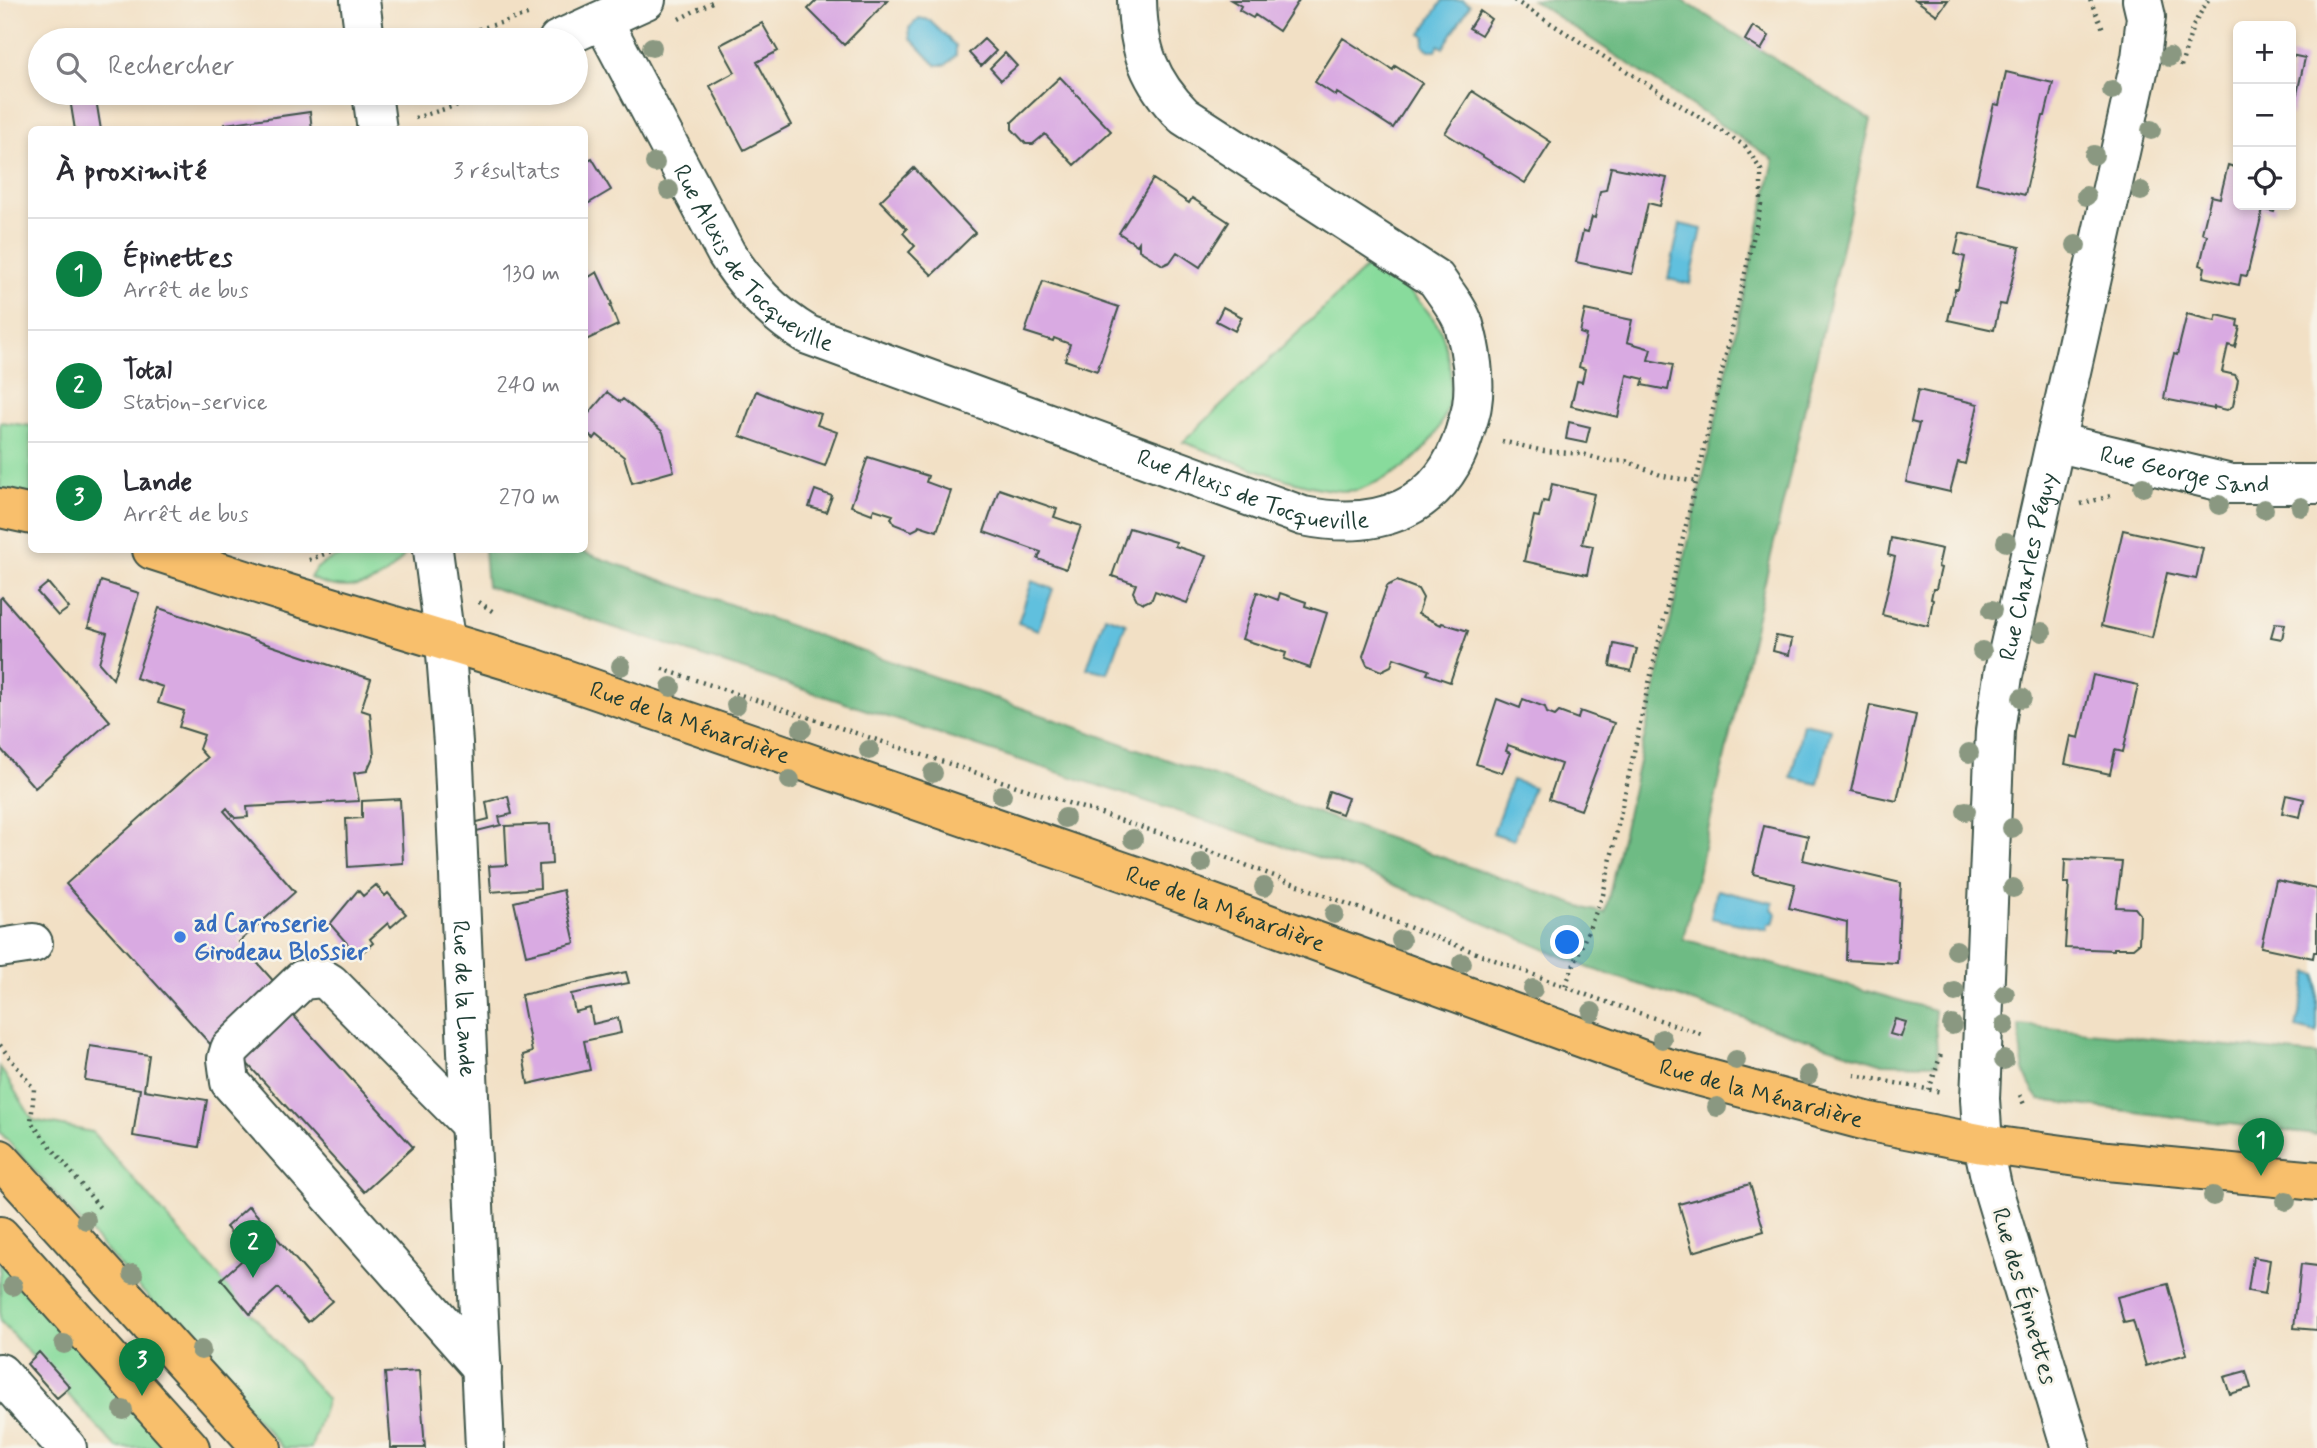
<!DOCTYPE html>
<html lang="fr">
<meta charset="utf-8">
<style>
body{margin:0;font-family:Mynerve,sans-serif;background:#f2f2f3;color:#2b2b33}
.controls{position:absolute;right:21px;top:21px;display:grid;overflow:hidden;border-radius:10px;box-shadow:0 4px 10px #0003}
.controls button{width:63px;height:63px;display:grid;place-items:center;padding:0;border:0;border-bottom:2px solid #e1e1e2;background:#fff;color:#2b2b33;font:35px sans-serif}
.you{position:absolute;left:1568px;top:943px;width:24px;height:24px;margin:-18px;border:5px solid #fff;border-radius:50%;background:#1a73e8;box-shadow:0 0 0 10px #1a73e833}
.badge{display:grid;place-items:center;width:46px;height:46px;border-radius:50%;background:#0b8043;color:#fff;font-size:23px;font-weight:700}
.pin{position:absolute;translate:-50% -58px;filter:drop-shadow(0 2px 4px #0008)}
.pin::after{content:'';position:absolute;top:37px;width:24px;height:21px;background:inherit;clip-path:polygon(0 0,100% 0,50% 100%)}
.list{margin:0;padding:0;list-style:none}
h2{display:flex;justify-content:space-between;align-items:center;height:91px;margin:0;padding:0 28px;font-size:30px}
h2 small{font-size:23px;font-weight:400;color:#7c7c81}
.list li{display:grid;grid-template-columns:46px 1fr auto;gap:21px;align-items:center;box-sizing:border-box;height:112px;padding:0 28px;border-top:2px solid #e1e1e2}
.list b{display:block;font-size:26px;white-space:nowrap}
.list p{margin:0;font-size:23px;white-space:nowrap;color:#7c7c81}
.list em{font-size:23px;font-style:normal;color:#7c7c81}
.icon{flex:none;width:38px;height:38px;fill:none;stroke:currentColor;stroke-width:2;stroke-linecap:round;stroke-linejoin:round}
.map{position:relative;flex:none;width:2317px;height:1448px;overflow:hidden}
.search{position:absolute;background:#fff;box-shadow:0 4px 10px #0003;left:28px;top:28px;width:560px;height:77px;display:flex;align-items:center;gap:18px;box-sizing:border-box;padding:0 24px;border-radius:38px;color:#7c7c81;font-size:26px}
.panel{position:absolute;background:#fff;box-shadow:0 4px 10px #0003;left:28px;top:126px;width:560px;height:427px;border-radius:10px}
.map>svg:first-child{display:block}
</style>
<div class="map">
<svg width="2317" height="1448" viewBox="0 0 2317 1448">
<rect width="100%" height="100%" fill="#f7f3e8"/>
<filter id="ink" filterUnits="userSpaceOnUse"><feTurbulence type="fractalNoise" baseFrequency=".0143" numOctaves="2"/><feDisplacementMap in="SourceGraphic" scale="14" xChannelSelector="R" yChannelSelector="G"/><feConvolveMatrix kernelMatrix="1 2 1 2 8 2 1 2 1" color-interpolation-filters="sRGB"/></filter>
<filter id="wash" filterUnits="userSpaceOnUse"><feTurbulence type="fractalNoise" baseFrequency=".00686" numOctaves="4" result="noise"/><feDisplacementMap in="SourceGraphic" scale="28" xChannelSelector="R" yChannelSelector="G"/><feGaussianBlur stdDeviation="1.57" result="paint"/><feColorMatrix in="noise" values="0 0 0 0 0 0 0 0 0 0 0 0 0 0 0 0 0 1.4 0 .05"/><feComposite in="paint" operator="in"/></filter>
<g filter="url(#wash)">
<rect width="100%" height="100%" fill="#f2e0c5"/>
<path fill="#88db9c" stroke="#548c68" stroke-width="2" d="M1370 264C1398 282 1423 300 1440 329 1444 336 1445 346 1447 354 1462 412 1429 459 1377 482 1371 484 1363 489 1357 490 1316 497 1225 457 1183 442Z
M0 422 31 426V497L0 491Z
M357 550H408C384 587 349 596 310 578 318 560 340 556 357 550Z
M0 1067 33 1120 92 1132 327 1399 311 1448H283L0 1132Z
M0 1261 169 1448H117L0 1321Z"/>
<path fill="#6ebb84" stroke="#467c5c" stroke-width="2" d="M1532 0H1682L1871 120 1683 939 1934 1010 1938 1064 1880 1063 1589 968 1366 873 487 586 484 550H577L1588 909 1605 913 1774 160Z
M2019 1025 2317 1055V1135L2040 1100C2020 1076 2021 1055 2019 1025Z"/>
<path fill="#60c0de" stroke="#407e89" stroke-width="2" d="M1443 0H1463L1470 5 1443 48 1439 45 1436 50H1429L1423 45 1425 36 1421 34Z
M919 18 929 20 956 46V55L946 65H936L910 38 909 28Z
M1680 224 1702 229 1690 284 1668 279Z
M1032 581 1053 589 1038 630 1018 623Z
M1105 616 1126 623 1108 673 1087 668Z
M1803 723 1831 729 1818 784 1791 778Z
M1512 780 1533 787 1514 840 1493 833Z
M1717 890 1773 903 1772 909 1777 914 1773 923 1768 924 1767 930 1711 918Z
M2308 973 2317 975V1033L2296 1028Z"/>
<g id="blocks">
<path fill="#d9aae2" d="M817 0H888L844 45 808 9Z
M1231 0H1299L1279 31 1255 15 1253 18 1239 10 1241 6Z
M1916 0H1948L1937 15Z
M1480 11 1491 19 1481 35 1469 28Z
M762 23 778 51 757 62 791 125 744 150 710 86 735 72 720 45Z
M1753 26 1769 36 1761 50 1745 40Z
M1343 38 1393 70 1395 66 1422 83 1393 128 1370 113 1337 93 1336 96 1315 82Z
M984 39 996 51 981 66 969 53Z
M1005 53 1017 66 1001 80 990 68Z
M2291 55 2305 58 2292 116H2291Z
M2006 72 2053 83 2045 116H2043L2025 195 1976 183 1994 104 1999 105Z
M1060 77 1111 131 1074 165 1045 134 1033 144H1026L1012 129V122Z
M1472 91 1551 142 1525 183 1445 133Z
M69 93H95L101 130H75Z
M310 112 312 130H226L225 124Z
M592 158 611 190 584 206V162Z
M2228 165 2238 168V205H2276L2274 212 2263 209 2247 276 2241 275 2239 285 2203 277 2205 267 2200 265 2207 235 2202 233 2211 196 2220 198Z
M1611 167 1667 178 1660 206 1648 203 1632 274 1576 262 1583 231 1588 232 1592 217 1595 218 1600 191 1606 190Z
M914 168 975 233 932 275 909 252 915 246 903 233 907 229 880 201Z
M1153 179 1189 203 1192 198 1229 222 1200 267 1177 252 1170 262 1163 265 1139 250V242L1137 245 1119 233Z
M1960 233 2020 247 2006 305 2000 304 1994 330 1948 320 1955 289H1958L1965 257 1955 254Z
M584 267 589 277 597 272 612 304 610 305 618 325 584 341Z
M1043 281 1119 307 1097 371 1065 360 1070 344 1054 338 1053 341 1025 332Z
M1223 307 1242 317 1235 331 1216 321Z
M1585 310 1632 320 1627 342 1651 349 1648 360 1673 365 1668 390 1642 385 1644 379 1627 375 1618 417 1571 406 1577 381 1582 382 1585 369 1579 367 1586 335 1580 333Z
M2187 314 2215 321 2217 315 2238 320 2237 326 2240 327 2235 347 2228 345 2222 372 2235 375 2238 380 2233 406 2227 410 2214 407V409L2164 399 2169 373 2174 354 2177 355Z
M1918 390 1978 404 1965 464 1958 462 1950 492 1906 482 1919 424 1911 422Z
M756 391 790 405V404L821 414 817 425 837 432 825 466 740 436Z
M607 392 620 402 623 399 663 432 674 471 632 483 624 457 597 435 594 439 584 431V419Z
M1569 422 1590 427 1586 443 1566 439Z
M868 457 928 476 926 482 951 491 937 531 919 525 918 528 912 531 894 524 891 518 893 515 874 509 872 514 851 506Z
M1552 484 1594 494 1582 544 1593 546 1587 575 1524 561 1534 516 1539 517 1543 501 1548 502Z
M999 489 1057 509 1054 517 1081 526 1066 569 1038 559 1041 552 984 532Z
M815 490 832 496 826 512 809 507Z
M1129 528 1176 542 1175 546 1206 556 1187 603 1155 591 1152 599 1144 603 1137 600 1133 592 1136 584 1112 576Z
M2123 530 2203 548 2196 579 2167 573 2152 638 2101 626Z
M1891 538 1942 549 1938 567 1941 568 1936 589H1933L1931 599 1933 600 1928 626 1882 615 1895 557 1888 555Z
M101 581 139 593 113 679 99 663 107 633 88 627Z
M1397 581 1418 589 1423 598 1418 614 1441 625 1442 623 1468 631 1450 682 1427 674 1429 670 1394 658 1391 666 1381 671 1367 665 1363 656 1387 586Z
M48 583 69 608 58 616 37 592Z
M1257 592 1278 600 1280 593 1306 602 1305 606 1327 613 1310 668 1284 659 1286 653 1242 639Z
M2 597 110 721 35 788 0 748V599Z
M159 608 371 679 361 710 370 713 374 755 367 771 354 773 359 801 247 807 248 817 235 818 227 808 224 811 295 892 239 942 276 984 211 1045 66 884 207 758 199 749 204 735 179 727 184 711 158 703 163 687 136 678Z
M2275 623 2285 624 2282 639 2271 637Z
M1776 636 1792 639 1789 655 1773 651Z
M1614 644 1637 649 1631 671 1610 666Z
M2093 675 2138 685 2123 752 2115 750 2110 774 2065 764 2071 736 2079 738Z
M1497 699 1520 708 1523 699 1545 707 1547 713 1555 716 1559 712 1578 719 1580 711 1614 723 1581 810 1549 799 1561 764 1508 745 1506 751 1510 753 1502 773 1476 764Z
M1870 705 1916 715 1897 801 1851 791Z
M1329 791 1348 798 1342 814 1324 808Z
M2286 795 2304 799 2300 817 2282 813Z
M508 796 512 814 499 817 501 825 473 832V823L489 819 486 802Z
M400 799 403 863 348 867 346 819 362 818V801Z
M550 824 552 864 539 865 540 888 491 892 489 866 507 865 505 826Z
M1764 826 1808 836 1803 860 1901 883 1897 963 1846 960 1847 922 1789 908 1795 884 1753 874Z
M2065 859 2122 862 2116 907 2135 908 2140 914 2139 943 2133 948H2114V950L2065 948 2069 883H2064Z
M2276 880 2317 889V952H2314L2313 958 2261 947Z
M376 885 385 896 388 893 406 914 391 927 388 923 370 939 373 943 358 956 330 924 358 890 363 896Z
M563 890 575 943 526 955 514 902Z
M626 972 629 983 571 994 575 1012 590 1008 593 1024 618 1018 621 1033 584 1041 590 1070 528 1084 523 1055 532 1052 521 995Z
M292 1014 413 1147 364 1192 243 1059Z
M1895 1019 1906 1022 1901 1037 1890 1034Z
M90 1046 149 1055 144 1090 207 1100 199 1147 133 1136 140 1089 85 1080Z
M1750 1184 1764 1231 1693 1252 1679 1204Z
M249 1206 332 1301 308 1322 278 1288 250 1314 221 1279 249 1254 226 1227Z
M2253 1257 2270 1260 2265 1294 2248 1291Z
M2301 1264 2317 1266V1330L2294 1328Z
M2168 1284 2187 1354 2146 1366 2133 1321 2124 1323 2117 1297Z
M39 1352 70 1387 57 1398 27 1364Z
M419 1371 425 1448H391L385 1373Z
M2246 1371 2251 1388 2230 1394 2224 1377Z"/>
</g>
</g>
<g filter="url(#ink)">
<use href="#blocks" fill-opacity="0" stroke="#3f554a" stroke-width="2"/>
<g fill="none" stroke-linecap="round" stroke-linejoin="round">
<defs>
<g id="minor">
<path d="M360 0 365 40"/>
<path id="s1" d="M603 21 726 253C748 288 773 314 808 335L1303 516C1378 531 1442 510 1465 431 1467 423 1471 414 1472 405 1476 381 1471 349 1464 325 1459 309 1445 293 1436 279L1184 116C1149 81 1138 49 1137 0"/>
<path d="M558 40 646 0"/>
<path d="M372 93 377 130"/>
<path id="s2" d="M2055 442 2231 484H2317"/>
<path id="s3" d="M433 550 445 641 453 743 485 1448"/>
<path d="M0 948 33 943"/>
<path d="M470 1124 330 983 322 978 302 980 230 1049 227 1059 230 1082 482 1368"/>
<path d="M0 1373 67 1448"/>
<path id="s4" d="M2071 1448 1992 1186 1983 1144 1980 1099 1995 731 2003 676 2141 58 2146 17 2142 0"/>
</g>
<g id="major">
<path d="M0 508 32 515"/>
<path id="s5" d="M152 550 289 594 533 668 1139 877 1657 1065 1870 1122 1983 1144 2107 1161 2317 1181"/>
<path d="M0 1159 262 1448"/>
<path d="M0 1236 190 1448"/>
</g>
</defs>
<use href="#minor" stroke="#3f554a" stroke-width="42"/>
<use href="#major" stroke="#3f554a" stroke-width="42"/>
<path stroke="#3f554a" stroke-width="4.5" stroke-dasharray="2 5" stroke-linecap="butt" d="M1514 0 1745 146 1761 170V205L1646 696 1603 895 1565 986
M2090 0 2104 31
M679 19 716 0
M403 33 452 37 531 14
M2181 66 2193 26 2208 0
M415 118 497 93
M1502 441 1544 451 1583 454 1606 461H1626L1663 476 1697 482
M2081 504 2111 496
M309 560 334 550
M479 602 495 613
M662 669 1180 840 1592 997 1704 1035
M0 1045 34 1089 31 1122 100 1208
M1854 1075 1942 1092
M1929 1090 1941 1054
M2020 1095 2025 1107"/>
<use href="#minor" stroke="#fff" stroke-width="38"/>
<use href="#major" stroke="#f8bf6c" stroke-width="38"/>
</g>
<g fill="#8a9881">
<circle cx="652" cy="47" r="10"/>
<circle cx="2169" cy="57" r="10"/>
<circle cx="2112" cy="90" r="10"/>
<circle cx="2151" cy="130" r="10"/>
<circle cx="2094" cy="155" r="10"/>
<circle cx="655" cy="163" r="10"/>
<circle cx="669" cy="190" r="10"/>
<circle cx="2141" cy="191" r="10"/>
<circle cx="2086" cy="196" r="10"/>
<circle cx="2076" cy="245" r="10"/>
<circle cx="2143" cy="487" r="10"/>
<circle cx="2219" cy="505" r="10"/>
<circle cx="2301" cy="507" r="10"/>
<circle cx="2264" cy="509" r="10"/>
<circle cx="2006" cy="542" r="10"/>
<circle cx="1992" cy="610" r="10"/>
<circle cx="2042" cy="632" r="10"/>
<circle cx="1982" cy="651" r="10"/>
<circle cx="621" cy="666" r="10"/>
<circle cx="671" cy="687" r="10"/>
<circle cx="2022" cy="698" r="10"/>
<circle cx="736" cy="705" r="10"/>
<circle cx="802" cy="729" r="10"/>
<circle cx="869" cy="750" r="10"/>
<circle cx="1969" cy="753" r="10"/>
<circle cx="933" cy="773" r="10"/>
<circle cx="790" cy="780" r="10"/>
<circle cx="1002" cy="795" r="10"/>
<circle cx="1966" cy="811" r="10"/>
<circle cx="1065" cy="818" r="10"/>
<circle cx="2012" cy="828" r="10"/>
<circle cx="1133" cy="839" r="10"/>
<circle cx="1202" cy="863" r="10"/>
<circle cx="1264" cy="887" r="10"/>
<circle cx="2013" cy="888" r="10"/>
<circle cx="1334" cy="914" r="10"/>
<circle cx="1401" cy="940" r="10"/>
<circle cx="1956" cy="950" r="10"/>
<circle cx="1462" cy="963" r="10"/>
<circle cx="1533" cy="989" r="10"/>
<circle cx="1955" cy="992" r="10"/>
<circle cx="2005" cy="994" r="10"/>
<circle cx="1592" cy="1012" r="10"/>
<circle cx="1952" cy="1025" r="10"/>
<circle cx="2005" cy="1025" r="10"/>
<circle cx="1662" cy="1039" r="10"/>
<circle cx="1736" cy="1060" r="10"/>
<circle cx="2004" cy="1060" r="10"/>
<circle cx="1808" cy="1075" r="10"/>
<circle cx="1717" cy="1107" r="10"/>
<circle cx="2213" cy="1196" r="10"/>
<circle cx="2286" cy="1201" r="10"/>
<circle cx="86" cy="1220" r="10"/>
<circle cx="133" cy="1274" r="10"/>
<circle cx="13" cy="1286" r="10"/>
<circle cx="64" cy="1344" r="10"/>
<circle cx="201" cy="1350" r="10"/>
<circle cx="123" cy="1410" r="10"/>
</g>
</g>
<circle fill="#3f7fe0" stroke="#f7f3e8" stroke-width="2.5" cx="180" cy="937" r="7"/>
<g text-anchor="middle" stroke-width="5" stroke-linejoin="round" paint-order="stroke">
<g font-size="24" fill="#1f3d34" stroke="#f7f3e8">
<text dy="8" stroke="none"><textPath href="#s1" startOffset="285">Rue Alexis de Tocqueville</textPath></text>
<text dy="8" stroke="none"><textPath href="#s2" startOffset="133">Rue George Sand</textPath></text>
<text dy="8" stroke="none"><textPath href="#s1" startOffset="852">Rue Alexis de Tocqueville</textPath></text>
<text dy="8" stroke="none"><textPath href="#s4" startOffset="898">Rue Charles Péguy</textPath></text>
<text dy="8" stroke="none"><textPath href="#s5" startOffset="565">Rue de la Ménardière</textPath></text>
<text dy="8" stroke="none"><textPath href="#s5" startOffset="1132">Rue de la Ménardière</textPath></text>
<text dy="8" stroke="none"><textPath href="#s3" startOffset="450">Rue de la Lande</textPath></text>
<text dy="8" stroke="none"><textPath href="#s5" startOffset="1699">Rue de la Ménardière</textPath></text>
<text transform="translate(2025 1296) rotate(74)" y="8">Rue des Épinettes</text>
</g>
<g font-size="24" font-weight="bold" fill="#366cbe" stroke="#f7f3e8" text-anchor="start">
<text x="194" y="931">ad Carroserie<tspan x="194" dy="28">Girodeau Blossier</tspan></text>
</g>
</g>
</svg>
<div class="controls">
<button>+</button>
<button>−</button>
<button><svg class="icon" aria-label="locate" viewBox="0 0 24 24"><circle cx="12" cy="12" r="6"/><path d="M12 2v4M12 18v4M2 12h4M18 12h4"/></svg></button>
</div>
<div class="you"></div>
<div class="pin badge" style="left:2261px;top:1176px">1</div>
<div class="pin badge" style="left:253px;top:1278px">2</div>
<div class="pin badge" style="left:142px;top:1396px">3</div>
<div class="search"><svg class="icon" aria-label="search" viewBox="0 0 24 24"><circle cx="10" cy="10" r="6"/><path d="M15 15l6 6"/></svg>Rechercher</div>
<section class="panel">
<h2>À proximité<small>3 résultats</small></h2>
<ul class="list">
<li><span class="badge">1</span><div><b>Épinettes</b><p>Arrêt de bus</p></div><em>130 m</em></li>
<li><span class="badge">2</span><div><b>Total</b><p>Station-service</p></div><em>240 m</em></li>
<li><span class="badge">3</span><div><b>Lande</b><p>Arrêt de bus</p></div><em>270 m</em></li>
</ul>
</section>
</div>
